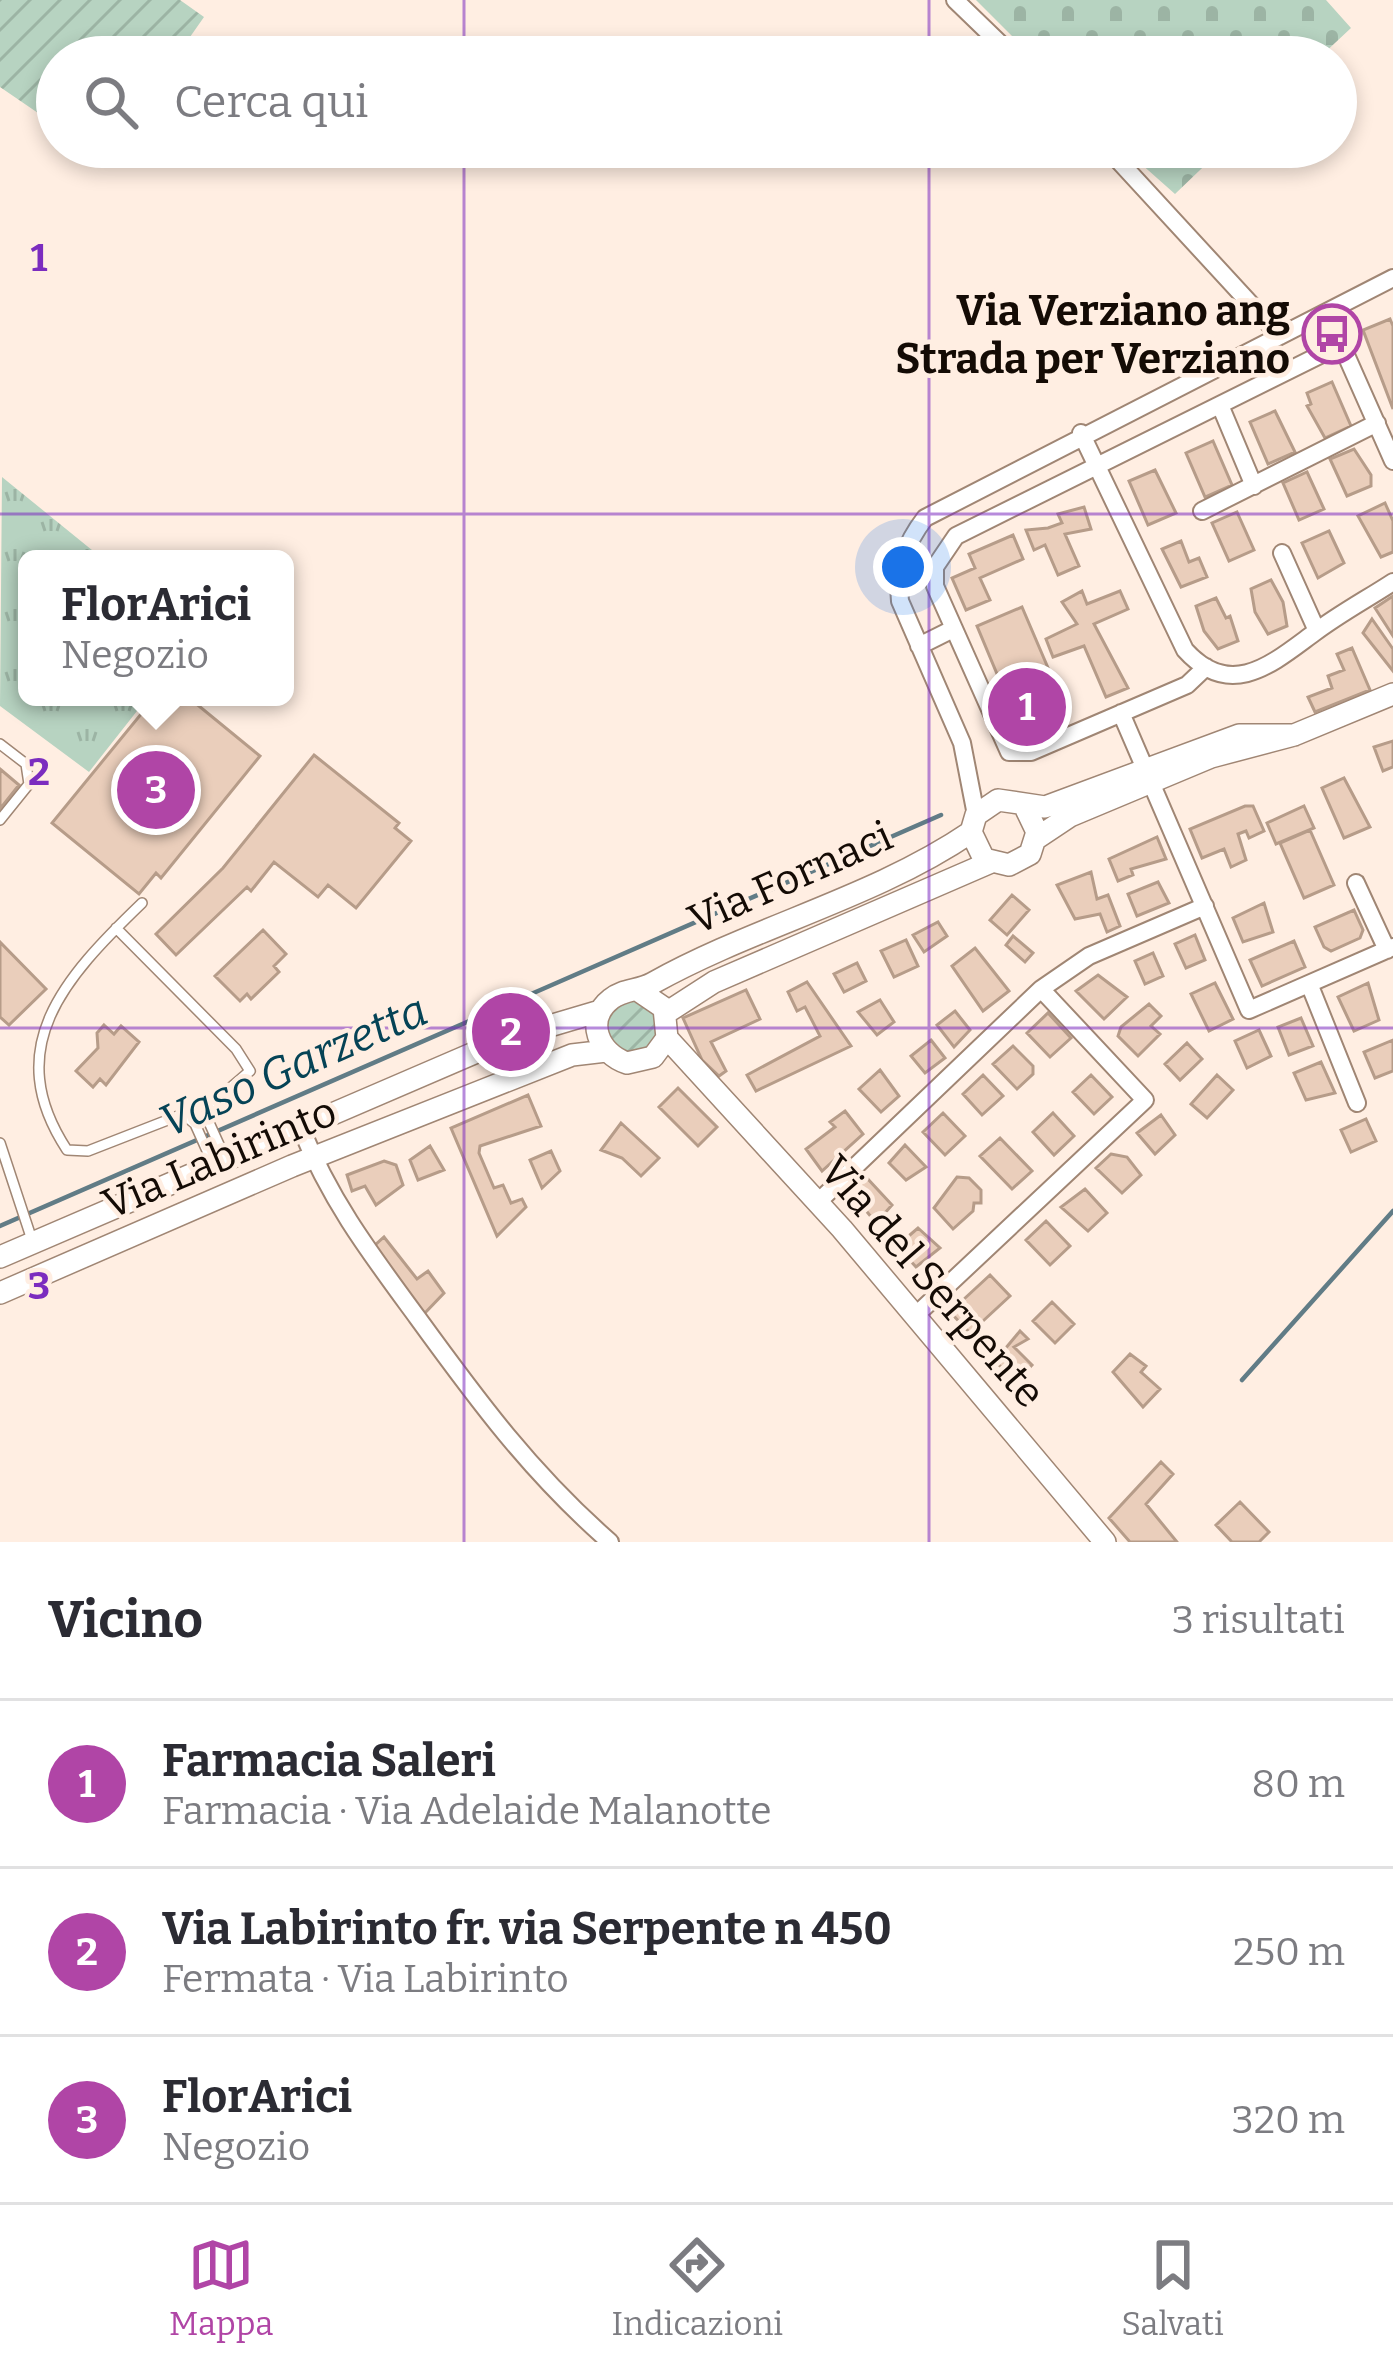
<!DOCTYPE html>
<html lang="it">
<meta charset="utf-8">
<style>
body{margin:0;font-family:Bitter,serif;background:#f7f7f7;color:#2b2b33}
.you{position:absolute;left:903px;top:567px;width:42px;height:42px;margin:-30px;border:9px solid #fff;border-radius:50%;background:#1a73e8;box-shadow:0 0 0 18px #1a73e833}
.badge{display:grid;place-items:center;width:78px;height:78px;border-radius:50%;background:#b045a6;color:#fff;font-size:39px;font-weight:700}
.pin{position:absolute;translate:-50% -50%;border:6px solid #fff;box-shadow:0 3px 12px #0006}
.popup{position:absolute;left:18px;top:550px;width:276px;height:156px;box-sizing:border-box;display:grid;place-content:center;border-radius:18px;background:#fff;filter:drop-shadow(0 3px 9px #0005);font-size:39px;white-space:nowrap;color:#7c7c81}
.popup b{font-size:45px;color:#2b2b33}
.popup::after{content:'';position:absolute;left:50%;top:100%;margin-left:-24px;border:24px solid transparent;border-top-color:#fff}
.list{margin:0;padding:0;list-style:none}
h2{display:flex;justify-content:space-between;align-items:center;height:156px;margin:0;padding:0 48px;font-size:51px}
h2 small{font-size:39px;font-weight:400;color:#7c7c81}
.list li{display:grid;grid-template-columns:78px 1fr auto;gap:36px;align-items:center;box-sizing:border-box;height:168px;padding:0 48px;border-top:3px solid #e1e1e2}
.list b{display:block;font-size:45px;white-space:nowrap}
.list p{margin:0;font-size:39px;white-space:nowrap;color:#7c7c81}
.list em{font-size:39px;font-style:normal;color:#7c7c81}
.icon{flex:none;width:66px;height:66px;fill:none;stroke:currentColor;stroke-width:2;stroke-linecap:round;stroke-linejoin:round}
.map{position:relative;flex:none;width:1393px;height:1542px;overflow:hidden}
.search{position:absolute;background:#fff;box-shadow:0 6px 18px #0003;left:36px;right:36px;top:36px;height:132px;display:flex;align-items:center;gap:30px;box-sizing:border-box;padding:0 42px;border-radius:66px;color:#7c7c81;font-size:45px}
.sheet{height:660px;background:#fff}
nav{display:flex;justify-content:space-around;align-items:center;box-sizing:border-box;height:168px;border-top:3px solid #e1e1e2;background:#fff;font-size:33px;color:#7c7c81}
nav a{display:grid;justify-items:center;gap:6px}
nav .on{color:#b045a6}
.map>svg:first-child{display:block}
</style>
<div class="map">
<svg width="1393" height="1542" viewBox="0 0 1393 1542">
<defs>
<pattern id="grass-tufts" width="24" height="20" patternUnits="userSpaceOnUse" patternTransform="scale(3)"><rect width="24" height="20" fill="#b7d3c1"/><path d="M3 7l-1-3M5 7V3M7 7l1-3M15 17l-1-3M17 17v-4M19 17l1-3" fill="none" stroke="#9cb4a4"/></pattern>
<pattern id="cemetery-stones" width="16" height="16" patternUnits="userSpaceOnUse" patternTransform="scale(3)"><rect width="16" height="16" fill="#b7d3c1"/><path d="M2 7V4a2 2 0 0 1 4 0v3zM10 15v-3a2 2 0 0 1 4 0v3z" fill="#9cb4a4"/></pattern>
<pattern id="garden-furrows" width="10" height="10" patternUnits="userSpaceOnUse" patternTransform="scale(3)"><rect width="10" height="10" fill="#b7d3c1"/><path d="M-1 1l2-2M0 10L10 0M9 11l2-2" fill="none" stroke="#9cb4a4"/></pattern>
</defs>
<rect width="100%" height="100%" fill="#ffeee2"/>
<path fill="url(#grass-tufts)" d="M2 477 103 559H27V697H148L89 772 0 706Z"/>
<path fill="url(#cemetery-stones)" d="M976 0H1326L1351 28 1320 57H1033Z
M1122 147H1224L1175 194Z"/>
<path fill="url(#garden-furrows)" d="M0 0H180L204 17 176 57H57V126L0 87Z
M608 1027a25 25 0 1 1 50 0a25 25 0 1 1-50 0Z"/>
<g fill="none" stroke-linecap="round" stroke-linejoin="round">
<path stroke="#617c86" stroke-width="4.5" d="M0 1226 941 815
M1242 1380 1393 1211"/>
</g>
<path fill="#eacebb" stroke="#b69c89" stroke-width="3" d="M1390 319 1393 326V409L1363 330Z
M1332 382 1351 426 1325 438 1307 406 1311 404 1307 393Z
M1275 411 1295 452 1268 464 1250 422Z
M1213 441 1232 485 1205 497 1186 453Z
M1354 449 1371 475V486L1347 496 1330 459Z
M1155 470 1176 513 1148 525 1129 481Z
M1307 472 1324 509 1299 520 1283 483Z
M1385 503 1393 521V552L1381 557 1358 516Z
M1084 507 1091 529 1065 534 1079 566 1058 575 1045 545 1034 550 1026 530 1048 528 1062 523 1058 514Z
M1237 512 1254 550 1229 561 1212 523Z
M1329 531 1344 563 1318 578 1302 543Z
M1013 535 1023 559 980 578 990 600 966 610 952 578 975 568 969 554Z
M1181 541 1189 562 1199 558 1207 577 1181 587 1162 549Z
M1271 580 1283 602 1287 626 1268 634 1255 612 1251 589Z
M1082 591 1087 604 1120 591 1128 609 1094 624 1128 688 1106 697 1084 646 1053 657 1046 639 1077 624 1062 602Z
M1393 596V636L1375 608Z
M1216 598 1226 618 1230 616 1238 641 1218 649 1204 631 1196 606Z
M1022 607 1066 710 1020 729 977 626Z
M1372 619 1393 649V671L1363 633Z
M1352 648 1370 690 1315 712 1308 697 1332 688 1328 676 1344 670 1337 654Z
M155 697H188L260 756 161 878 156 873 139 894 52 823Z
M1393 741V767L1383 771 1374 747Z
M314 755 399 823 395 828 411 841 356 908 328 885 318 897 274 862 251 891 247 887 176 955 156 934 223 868Z
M0 769 19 785 0 809Z
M1344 778 1370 827 1344 838 1322 788Z
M1245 806H1253L1264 831 1249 838 1246 831 1238 834 1246 860 1231 867 1224 849 1202 858 1190 829Z
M1304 806 1314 828 1276 844 1267 823Z
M1310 830 1334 885 1304 898 1280 843Z
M1157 837 1166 859 1131 869 1133 875 1118 881 1109 859Z
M1091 872 1097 899 1108 895 1120 926 1107 932 1100 914 1075 919 1057 885Z
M1158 882 1169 903 1137 916 1128 894Z
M1012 895 1029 910 1007 935 990 920Z
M1264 903 1273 932 1243 942 1233 918Z
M1354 910 1363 930 1360 938 1331 951 1324 947 1315 927Z
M938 922 947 936 924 952 913 935Z
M263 930 286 954 274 966 279 972 251 999 247 994 240 1001 215 976Z
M1195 935 1205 960 1186 968 1175 944Z
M1013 936 1033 953 1025 962 1006 945Z
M906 940 918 966 894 977 881 951Z
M1294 941 1305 967 1262 986 1250 960Z
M0 942 46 989 9 1025 0 1017Z
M975 948 1009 991 983 1011 952 966Z
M1153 953 1163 976 1145 984 1135 961Z
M857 963 866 981 844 992 834 974Z
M1098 975 1127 997 1104 1019 1076 991Z
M807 982 851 1046 756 1091 747 1075 820 1036 805 1007 797 1011 788 992Z
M1215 983 1233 1019 1209 1031 1191 994Z
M1368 983 1379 1020 1354 1031 1338 997Z
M746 990 760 1019 711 1042 726 1071 719 1076 702 1060 683 1018Z
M880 1000 894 1022 877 1035 858 1012Z
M1149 1004 1161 1016 1151 1026 1160 1034 1138 1056 1118 1036 1121 1027Z
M955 1011 970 1030 954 1047 937 1025Z
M1048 1013 1071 1038 1050 1057 1027 1033Z
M1301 1018 1313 1046 1289 1055 1278 1027Z
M104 1025 114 1034 121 1026 139 1042 106 1085 100 1079 93 1087 76 1071 98 1048 97 1033Z
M1259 1030 1271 1056 1247 1068 1235 1041Z
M931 1040 945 1058 925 1073 911 1056Z
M1393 1040V1071L1375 1078 1364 1052Z
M1187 1043 1202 1059 1180 1080 1165 1064Z
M1013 1046 1033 1066V1074L1017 1089 993 1064Z
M1321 1062 1335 1093 1306 1100 1294 1073Z
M880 1070 899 1096 881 1112 859 1089Z
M983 1075 1003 1096 982 1115 963 1094Z
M1091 1075 1112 1097 1094 1114 1073 1092Z
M1217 1075 1233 1090 1207 1118 1191 1104Z
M678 1088 717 1127 698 1146 659 1107Z
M528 1095 541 1126 480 1146 479 1153 494 1188 503 1185 511 1203 522 1199 526 1207 497 1236 451 1128Z
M845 1111 863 1134 822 1171 806 1149 835 1127 830 1122Z
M943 1113 965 1136 945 1155 923 1132Z
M1053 1113 1074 1136 1054 1155 1033 1132Z
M1161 1115 1175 1135 1155 1154 1137 1133Z
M1366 1119 1376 1141 1351 1152 1341 1130Z
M621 1123 659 1158 641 1176 622 1158 601 1150Z
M1000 1138 1032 1171 1012 1189 980 1156Z
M905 1145 926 1167 906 1180 889 1163Z
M430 1146 444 1170 418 1180 410 1160Z
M551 1151 560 1171 542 1188 530 1160Z
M1111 1154 1127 1157 1141 1175 1122 1193 1096 1168Z
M384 1161 396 1165 403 1185 376 1205 365 1186 352 1191 347 1175Z
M866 1177 892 1205 876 1223 851 1192Z
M957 1177 969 1178 981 1190V1203H974L973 1211 953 1229 934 1208Z
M1085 1189 1107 1213 1088 1231 1061 1207Z
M1046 1221 1070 1246 1050 1265 1026 1240Z
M918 1228 940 1248 916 1267 897 1246Z
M384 1237 417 1279 428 1271 444 1293 424 1314 374 1246Z
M990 1275 1010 1296 970 1333 950 1312Z
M1052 1302 1074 1324 1055 1343 1033 1321Z
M1020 1331 1028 1339 1014 1347 1032 1365 1016 1382 995 1361Z
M1130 1354 1146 1366 1141 1372 1160 1389 1143 1407 1113 1372Z
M1161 1462 1173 1474 1146 1504 1177 1542H1130L1109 1518Z
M1240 1502 1269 1532 1259 1542H1232L1216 1525Z"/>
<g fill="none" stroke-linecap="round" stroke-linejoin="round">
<defs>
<path id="service" d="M0 744 26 764 29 784 0 820
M142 903C64 978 0 1048 67 1150L88 1151 183 1114 195 1124 213 1164
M116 928 236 1049 250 1071 208 1107 207 1118 226 1160
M0 1143 33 1243"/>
<path id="minor" d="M955 0 1014 57
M1106 147 1280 336
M1220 405 1254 486
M1081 433 1185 650C1231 701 1273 663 1314 633 1339 614 1367 599 1393 582
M1202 511 1377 423
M1282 553 1317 631
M919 646 953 629
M1206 667 1187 685 1031 752H1009L935 586V567L956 536 1330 350 1346 355 1393 461
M1121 713 1249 1010 1393 947
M976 815 962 743 900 601C897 568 905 544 925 518L1393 278
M1356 883 1387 950
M1310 986 1357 1103
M301 1128C331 1202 370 1253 417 1317 478 1401 531 1473 610 1542
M817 1203 1041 989
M915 1316 1145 1100 1041 989 1089 956 1205 906"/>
<path id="tertiary" d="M1025 807 1037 832 1030 854 1009 865 984 859 971 832 976 815 998 800 1045 807 1239 735H1294
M1037 838 1070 816 1211 757 1294 735 1393 694
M639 991 664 1008 667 1038 653 1057 627 1063C599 1054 584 1020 611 999 623 989 639 991 653 983 755 926 874 898 971 832
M666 1013 714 982 991 862
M667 1038 842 1229 1105 1542
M0 1257 509 1038 600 1011
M0 1293 292 1166 572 1055 606 1051"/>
</defs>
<use href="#service" stroke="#a08674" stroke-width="12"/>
<use href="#minor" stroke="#a08674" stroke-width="20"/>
<use href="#tertiary" stroke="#a08674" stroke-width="24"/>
<use href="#service" stroke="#fff" stroke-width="9"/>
<use href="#minor" stroke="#fff" stroke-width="16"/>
<use href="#tertiary" stroke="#fff" stroke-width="21"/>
</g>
<path fill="none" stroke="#7b2cbf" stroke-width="3" stroke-opacity="0.55" d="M464 0V57M929 0V57M464 147V1542M929 147V1542M0 514H1393M0 1028H1393"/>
<defs>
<symbol id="bus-ring" viewBox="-11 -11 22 22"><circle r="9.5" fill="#ffeee2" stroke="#b045a6" stroke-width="1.5"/><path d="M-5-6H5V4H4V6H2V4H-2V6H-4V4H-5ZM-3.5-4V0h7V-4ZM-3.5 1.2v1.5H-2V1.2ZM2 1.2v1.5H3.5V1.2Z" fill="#b045a6"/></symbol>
</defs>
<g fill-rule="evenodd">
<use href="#bus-ring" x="1299" y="301" width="66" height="66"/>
</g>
<g text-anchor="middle" stroke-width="9" stroke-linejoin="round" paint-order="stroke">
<g font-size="42" font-weight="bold" fill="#140b05" stroke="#ffeee2" text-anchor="end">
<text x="1290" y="325">Via Verziano ang<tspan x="1290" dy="48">Strada per Verziano</tspan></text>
</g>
<g font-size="42" fill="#140b05" stroke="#ffeee2">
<text transform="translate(790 877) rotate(-24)" y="15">Via Fornaci</text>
<text transform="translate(219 1157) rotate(-23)" y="15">Via Labirinto</text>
<text transform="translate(933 1281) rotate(49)" y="15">Via del Serpente</text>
</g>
<g font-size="45" font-style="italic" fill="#054356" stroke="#ffeee2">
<text transform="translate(293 1065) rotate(-24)" y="16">Vaso Garzetta</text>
</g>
</g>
<g font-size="39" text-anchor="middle" font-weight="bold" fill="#7b2cbf" stroke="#ffeee2" stroke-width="9" stroke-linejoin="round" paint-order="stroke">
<text x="39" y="271">1</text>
<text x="39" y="785">2</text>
<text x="39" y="1299">3</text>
</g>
</svg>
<div class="you"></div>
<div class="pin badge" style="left:1027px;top:707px">1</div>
<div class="pin badge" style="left:511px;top:1032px">2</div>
<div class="pin badge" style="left:156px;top:790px">3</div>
<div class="popup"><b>FlorArici</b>Negozio</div>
<div class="search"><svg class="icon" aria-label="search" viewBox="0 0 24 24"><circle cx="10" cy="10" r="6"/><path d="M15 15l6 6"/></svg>Cerca qui</div>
</div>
<section class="sheet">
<h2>Vicino<small>3 risultati</small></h2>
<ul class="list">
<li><span class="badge">1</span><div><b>Farmacia Saleri</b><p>Farmacia · Via Adelaide Malanotte</p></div><em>80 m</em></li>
<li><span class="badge">2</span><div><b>Via Labirinto fr. via Serpente n 450</b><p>Fermata · Via Labirinto</p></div><em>250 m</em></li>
<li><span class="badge">3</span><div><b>FlorArici</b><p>Negozio</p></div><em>320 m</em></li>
</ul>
</section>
<nav>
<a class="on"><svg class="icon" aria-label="map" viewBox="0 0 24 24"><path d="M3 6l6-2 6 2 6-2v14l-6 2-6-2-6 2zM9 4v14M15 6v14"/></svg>Mappa</a>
<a><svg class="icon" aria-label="directions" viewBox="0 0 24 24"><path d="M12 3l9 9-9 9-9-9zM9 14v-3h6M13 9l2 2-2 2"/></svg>Indicazioni</a>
<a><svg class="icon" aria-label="saved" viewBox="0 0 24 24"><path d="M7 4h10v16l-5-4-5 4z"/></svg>Salvati</a>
</nav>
